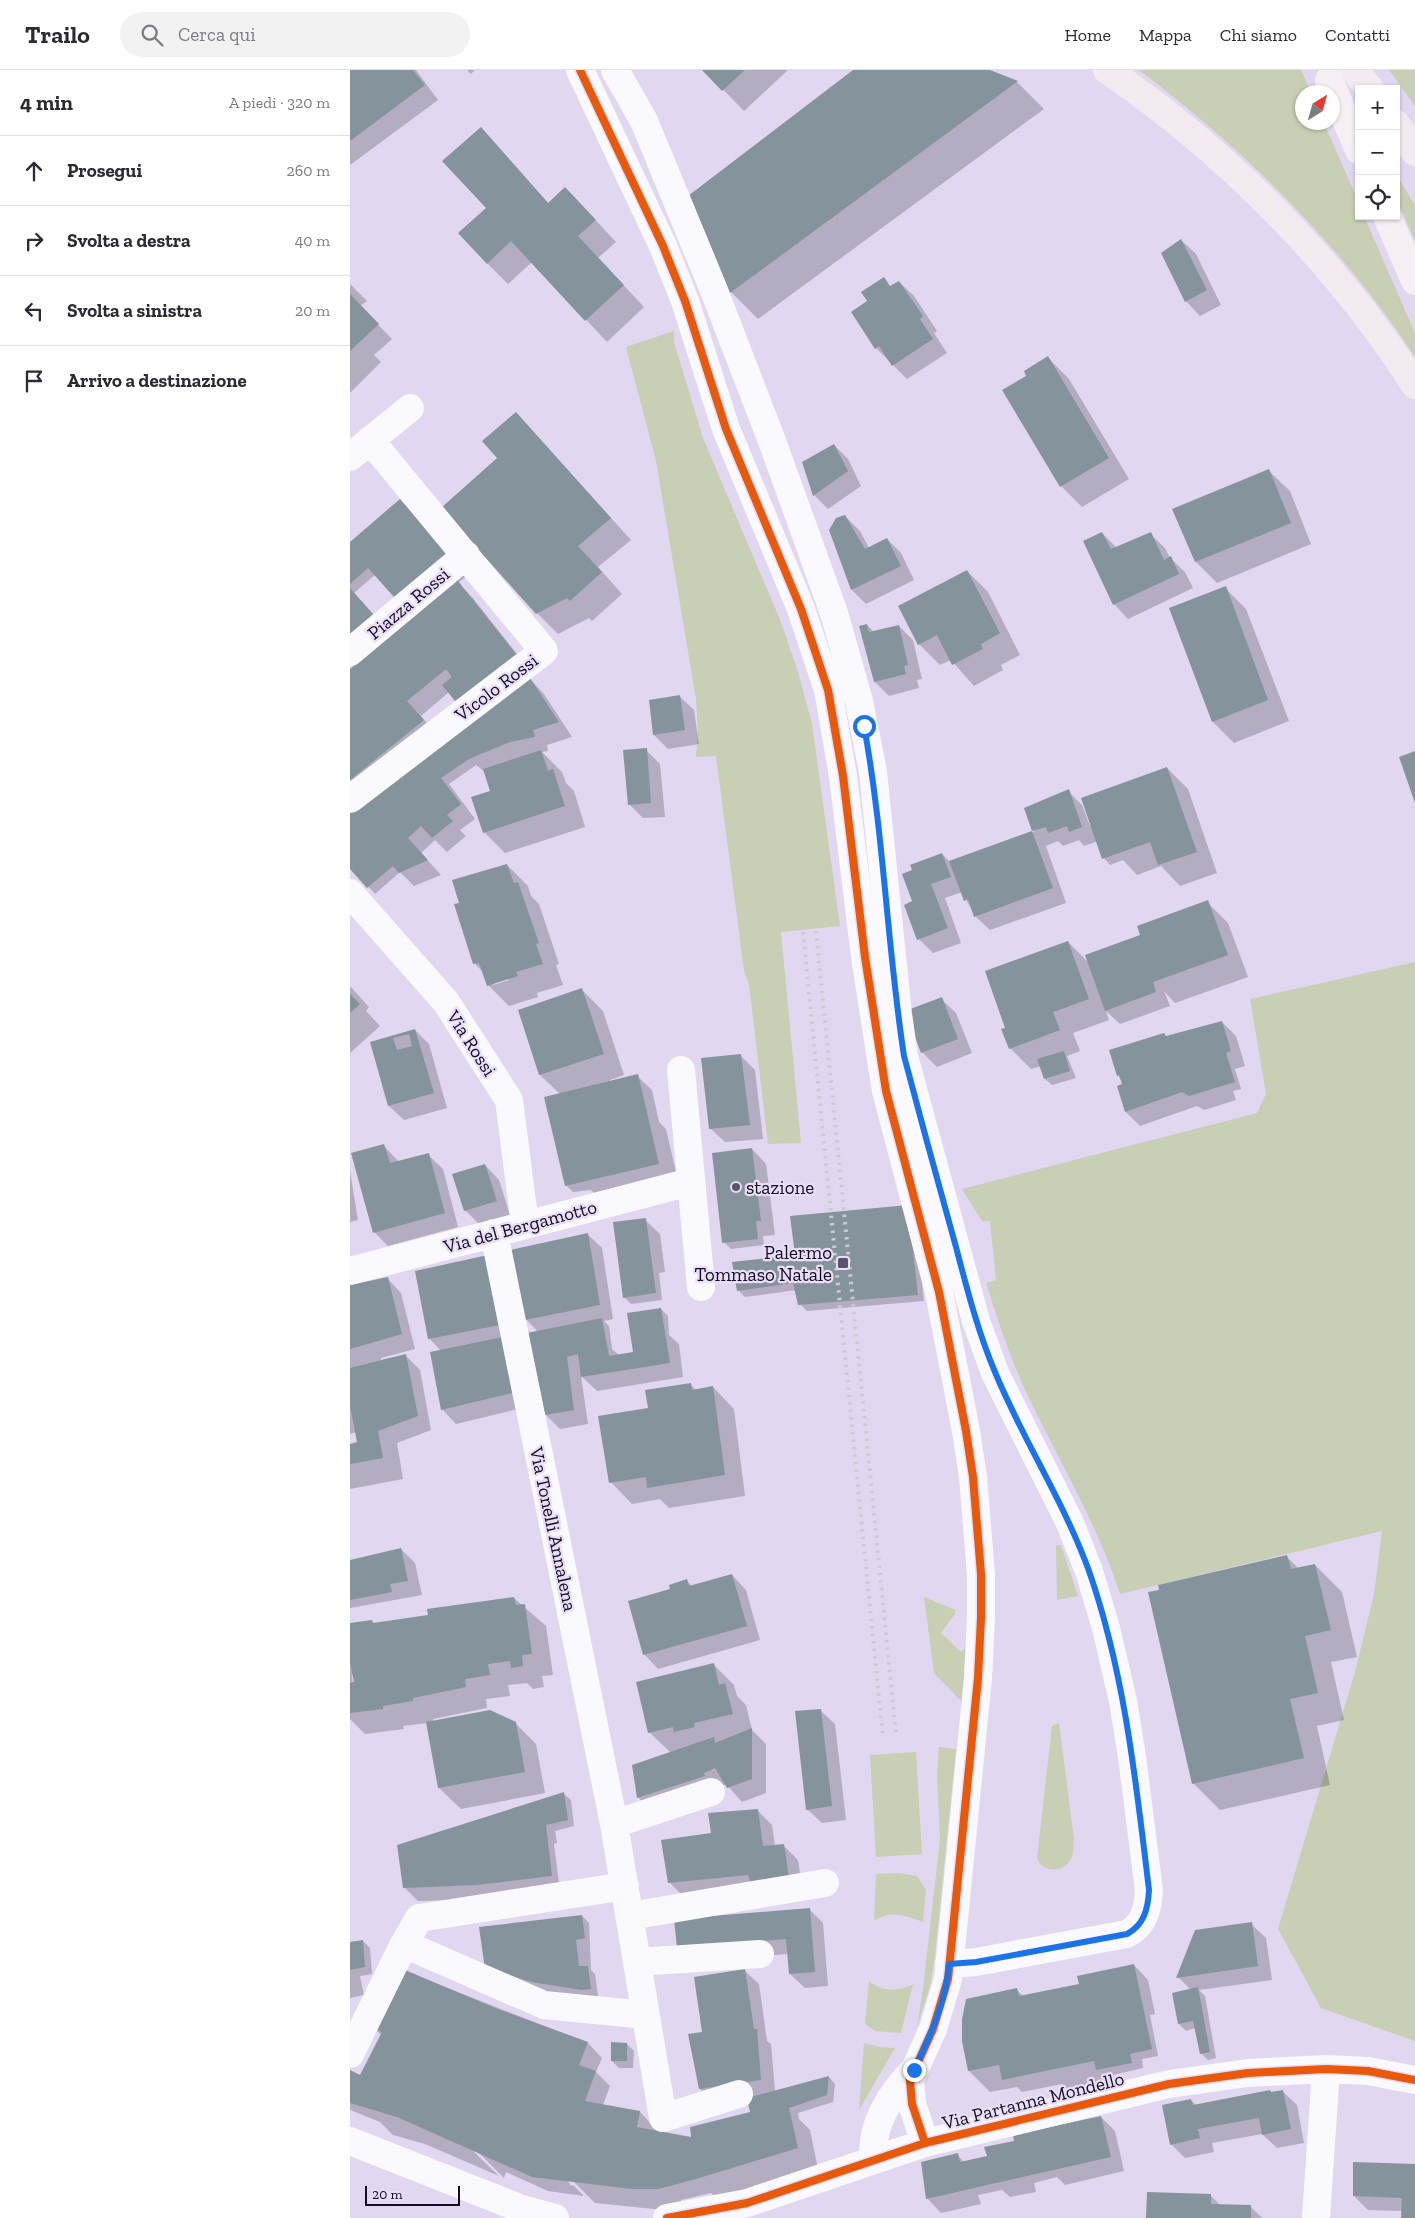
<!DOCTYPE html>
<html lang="it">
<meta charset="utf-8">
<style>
body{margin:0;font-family:"Zilla Slab",serif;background:#f2f2f3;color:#2b2b33}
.controls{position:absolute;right:15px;top:15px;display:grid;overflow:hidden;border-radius:0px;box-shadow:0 1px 4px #0004}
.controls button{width:45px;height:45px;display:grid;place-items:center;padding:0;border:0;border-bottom:1px solid #e1e1e2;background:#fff;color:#2b2b33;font:25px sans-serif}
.compass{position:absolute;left:945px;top:15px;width:45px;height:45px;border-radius:50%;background:#fff;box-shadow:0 1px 4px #0004;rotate:37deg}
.scale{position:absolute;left:15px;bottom:12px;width:95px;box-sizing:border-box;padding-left:5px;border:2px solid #150c21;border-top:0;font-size:14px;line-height:18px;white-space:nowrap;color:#150c21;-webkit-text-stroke:4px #e8def7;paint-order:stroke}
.stop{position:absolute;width:15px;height:15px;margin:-11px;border:4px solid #1a73e8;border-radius:50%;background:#fff}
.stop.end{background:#1a73e8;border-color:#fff;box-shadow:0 1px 5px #0008}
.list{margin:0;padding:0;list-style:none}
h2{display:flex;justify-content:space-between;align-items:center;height:65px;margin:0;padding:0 20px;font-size:21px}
h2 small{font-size:16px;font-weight:400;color:#7c7c81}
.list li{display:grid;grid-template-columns:32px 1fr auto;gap:15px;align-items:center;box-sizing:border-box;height:70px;padding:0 20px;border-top:1px solid #e1e1e2}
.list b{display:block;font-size:19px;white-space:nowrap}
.list em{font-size:16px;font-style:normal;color:#7c7c81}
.icon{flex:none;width:28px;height:28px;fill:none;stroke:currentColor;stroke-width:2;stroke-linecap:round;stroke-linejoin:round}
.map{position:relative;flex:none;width:1065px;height:2148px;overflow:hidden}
header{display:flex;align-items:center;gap:30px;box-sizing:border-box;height:70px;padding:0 25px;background:#fff;border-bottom:1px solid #e1e1e2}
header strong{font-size:24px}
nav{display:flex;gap:28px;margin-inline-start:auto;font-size:18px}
.search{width:350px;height:45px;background:#f2f2f3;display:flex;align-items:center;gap:12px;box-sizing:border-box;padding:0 18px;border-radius:28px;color:#7c7c81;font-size:19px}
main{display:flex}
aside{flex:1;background:#fff}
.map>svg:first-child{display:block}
</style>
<header>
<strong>Trailo</strong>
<div class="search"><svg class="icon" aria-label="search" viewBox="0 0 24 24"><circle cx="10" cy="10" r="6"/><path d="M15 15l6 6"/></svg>Cerca qui</div>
<nav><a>Home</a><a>Mappa</a><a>Chi siamo</a><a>Contatti</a></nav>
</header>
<main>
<aside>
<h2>4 min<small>A piedi · 320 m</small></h2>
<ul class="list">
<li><svg class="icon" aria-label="ahead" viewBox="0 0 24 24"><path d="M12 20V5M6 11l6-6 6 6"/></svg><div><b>Prosegui</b></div><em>260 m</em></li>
<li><svg class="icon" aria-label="right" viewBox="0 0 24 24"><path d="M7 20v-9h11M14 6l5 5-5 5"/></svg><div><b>Svolta a destra</b></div><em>40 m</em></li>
<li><svg class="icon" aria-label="left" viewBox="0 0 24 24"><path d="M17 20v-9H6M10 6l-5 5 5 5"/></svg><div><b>Svolta a sinistra</b></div><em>20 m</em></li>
<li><svg class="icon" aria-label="arrive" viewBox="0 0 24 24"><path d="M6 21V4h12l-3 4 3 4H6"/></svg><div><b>Arrivo a destinazione</b></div></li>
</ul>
</aside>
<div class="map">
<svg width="1065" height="2148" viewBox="0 0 1065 2148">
<rect width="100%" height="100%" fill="#e1d7f1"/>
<path fill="#c8cfb5" d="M789 0H951L961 22H952V52L974 53 1009 133V146H1014L1065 263V287C992 176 895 80 789 0Z
M1039 0H1065V36Z
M1047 105 1065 136V171L1046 128Z
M324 261V272L353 368 431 552 448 602 462 654 490 856 431 862 451 1073 418 1074 399 914 394 901 366 686 346 687 348 664 346 629 306 391 276 277Z
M1065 892V1971L971 1938 928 1859 1005 1602 1024 1524 1032 1461 770 1524C747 1453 709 1391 677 1324 660 1288 648 1251 636 1213L646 1210 640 1151H632L612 1119 907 1043 916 1024 900 929Z
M706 1475H711L728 1526 707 1530Z
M574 1527 605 1540V1544L591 1563 611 1582 616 1577 612 1632 584 1603Z
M709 1653 724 1769C723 1775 724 1784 721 1789 713 1804 693 1803 687 1788L702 1656Z
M589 1677 606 1679 585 1886 580 1916 567 1957 573 1919 590 1769 587 1706Z
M566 1682 572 1784 526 1787 520 1685Z
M550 1803 567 1806 576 1820 573 1852C554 1845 542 1840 524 1851L526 1804Z
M519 1911C534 1922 546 1922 563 1914L551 1963 525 1961 515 1954Z
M514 1973 529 1977 545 1978 509 2040Z"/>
<path fill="#0003" fill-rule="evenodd" d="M2 0H66L88 30 0 95V2Z
M117 0H125L121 4Z
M354 0H438L394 41Z
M505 0H637L667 12 694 39 408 249 381 222 339 127Z
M145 73 199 134 236 140 266 172 248 188 294 237 257 272 182 192 158 214 137 193 143 147Z
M831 170 846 184 871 235 850 246 836 231 812 184Z
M534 209 543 222 549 212 564 226 587 261 584 263 597 283 557 309 526 278 519 231Z
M0 214 17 231 10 236 42 269 24 285 31 292 0 323Z
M698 288 719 309 779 409 732 437 711 416 654 321 678 307Z
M166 343 281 470 248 497 272 524 242 551 239 548 208 564 187 543 149 388Z
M484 375 498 389 511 416 478 439 464 425 454 392Z
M918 400 940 421 961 474 867 513 846 492Z
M495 446 510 461 519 478 537 469 551 483 564 510 516 534 502 520Z
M752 463 767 478 800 464 815 478 820 488 835 502 843 518 778 549 764 534Z
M0 474 118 505 108 513 122 527 179 599 106 631 99 622 71 646 87 665 180 609 194 624 222 667 197 675 198 681 192 682 212 702 216 713 224 721 235 757 155 783 134 762 141 721 135 702 126 695 99 714 125 749 110 760 116 766 97 782 85 770 71 783 91 805 64 816 50 802 25 824 0 797V600L56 551 58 553 66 547 26 504 4 523 36 559 0 576Z
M617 501 638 522 670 585 651 595 653 600 624 616 601 590 590 595 569 574 550 536Z
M875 518 896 539 939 651 884 673 863 652Z
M517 555 524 562 549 556 563 570 572 609 567 610 569 618 539 626 525 612Z
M329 626 344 640 349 674 318 679 304 665Z
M296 680 310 694 315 747 293 748 279 734Z
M817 698 838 719 867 803 830 816 811 796 787 805 773 790 760 795 754 788 748 771 734 776 729 770 713 776 708 771 696 776 716 833 640 860 625 846 612 822 595 828 611 873 583 883 569 869 564 832 592 784 600 792 684 762 676 739 718 721 732 735 740 756 742 755Z
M157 795 178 816 181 826 189 834 209 894 206 895 213 915 187 923 188 927 159 936 138 915 134 903 125 894 111 833ZM157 908 159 910 143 915 142 913Z
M857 832 878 853 898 907 825 933 814 921 820 936 770 954 756 941 759 950 723 963 730 981 717 986 726 1008 702 1015 695 1009 691 996 681 999 660 978 657 959 718 872 739 893Z
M0 916 19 937 16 941 30 956 0 983Z
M232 920 253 941 274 1005 260 1010V1012L287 1006 302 1020 309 1052 316 1059 329 1115 254 1132 241 1120 223 1122 216 1115 210 1024 190 1005 169 941Z
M591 929 606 943 622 983 587 997 572 982 557 942Z
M872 952 886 966 895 996 885 999 891 1019 883 1021 886 1030 854 1040 847 1036 790 1056 776 1042 769 1017 774 1015 768 1005 817 967Z
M65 960 79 974 97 1038 54 1050 39 1036 21 973Z
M391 986 405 1000 413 1069 375 1072 360 1058Z
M34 1076 49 1092 78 1085 93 1099 108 1157 38 1176 24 1162Z
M402 1079 416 1094 425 1165 413 1166 414 1175 381 1179 374 1172Z
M135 1095 149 1110 160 1145 130 1155 115 1140Z
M0 1101 8 1150 0 1152Z
M565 1144 574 1231 457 1241 450 1234 446 1220 395 1227 388 1220 447 1186Z
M295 1150 310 1164 315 1202 309 1203 312 1230 281 1234 274 1227Z
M237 1164 252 1178 263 1249 254 1251 259 1256 262 1279 269 1285 284 1283 311 1239 318 1246 319 1265 329 1274 333 1307 247 1321 231 1306 238 1354 210 1359 196 1345 188 1262 176 1249Z
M138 1186 176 1337 106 1354 92 1339 91 1281 79 1268Z
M37 1208 51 1223 65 1279 31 1288V1290L55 1285 70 1300 81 1360 47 1373 53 1409 0 1419V1375L9 1373 6 1362 0 1364V1217Z
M340 1314 346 1320 363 1317 384 1339 395 1426 319 1438 310 1429 282 1434 261 1412Z
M51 1479 65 1493 72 1525 0 1538V1491Z
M937 1487 949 1499 965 1495 992 1522 1007 1587 981 1592 994 1650 967 1656 980 1715 870 1740 843 1713Z
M382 1505 396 1520 410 1570 308 1599 294 1584 322 1520 337 1511 342 1516Z
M164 1528 196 1556 203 1605 192 1606 194 1617 183 1619 177 1613 158 1615 160 1626 136 1629 137 1638 83 1649V1652L165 1653 186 1674 195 1723 111 1739 89 1718 77 1653 53 1656 54 1659 15 1664 0 1649V1554L22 1551 24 1554 79 1546ZM2 1605H5L6 1614H3Z
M363 1594 384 1615 387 1626 396 1635 402 1660 416 1674V1723L392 1732 376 1714 302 1742 288 1727 321 1683 299 1662Z
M470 1640 485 1654 496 1750 472 1753 457 1739Z
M214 1724 221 1730 224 1756 205 1761 207 1773 204 1774 209 1813 142 1829 68 1831 54 1817Z
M408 1741 422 1755 425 1776H434L448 1790 453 1822 334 1827 320 1813 363 1764Z
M459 1839 473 1853 478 1916 455 1918 440 1904 439 1884 407 1886 399 1879Z
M232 1846 239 1853 241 1900 245 1904 248 1926H244L245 1934 197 1925 152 1908Z
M901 1854 916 1868 922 1910 849 1920 855 1926 866 1988 858 1990 851 1983 846 1958 836 1961 829 1954 841 1920 828 1907Z
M13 1871 20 1878 22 1904 10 1906 14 1925 0 1928V1873Z
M784 1895 798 1910 805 1944 800 1945 808 1986 792 1989 793 1998 763 2005 764 2012 719 2021 712 2014 672 2022 667 2017 640 2022 619 2001 667 1920 674 1927 730 1915Z
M49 1899 238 1973 252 1988 246 2002 260 2016 253 2035 290 2042 309 2062 340 2068 402 2043 399 2028 365 2033 350 2019 340 1965 354 1963 394 1900 409 1914 417 1971 421 1974 425 2021 479 2007 485 2014 483 2032 448 2043 449 2049 460 2060 468 2099 368 2129 361 2123 331 2130 329 2139H304L245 2133 224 2112 217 2109 221 2116 223 2115 234 2126 198 2121 156 2102 154 2108 123 2077 121 2079 149 2106 75 2074 43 2065 30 2052 0 2040V2001L10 2006 31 1965 23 1957Z
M277 1974 284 1981 283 1998H269L262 1991Z
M920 2021 922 2023 932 2021 947 2035 954 2073 927 2078 912 2064 862 2073 864 2082 835 2088 821 2074 841 2030 846 2035Z
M751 2047 765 2061 774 2101 715 2115 707 2107 684 2113 686 2122 660 2127 652 2120 628 2125 631 2134 591 2143 577 2128 607 2085 614 2092 638 2087 665 2072Z
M1065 2095V2148H1052L1053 2141 1018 2140 1004 2126Z
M860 2125 871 2136 901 2137 912 2148H798Z"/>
<path fill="#85939c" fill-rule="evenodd" d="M0 0H63L75 15 0 71Z
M352 0H395L372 21Z
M503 0H640L668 11 380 223 338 126Z
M131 57 198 133 215 117 246 150 228 166 274 215 235 251 161 171 137 194 108 163 136 138 92 91Z
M831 169 857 220 835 232 811 183Z
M534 207 540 216 549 211 573 246 570 249 583 269 542 296 529 276 525 279 501 242 517 231 511 222Z
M0 224 29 254 0 281Z
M698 286 759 388 710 417 652 320 676 306 674 301Z
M166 342 261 448 228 476 252 502 220 531 217 528 186 544 91 438 147 388 132 371Z
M484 374 498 401 463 426 452 392Z
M919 399 941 453 845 492 822 439Z
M50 429 98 483 44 527 18 498 0 514V472Z
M495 445 515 479 537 468 551 496 501 520 479 460 486 448Z
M752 462 761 479 801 462 814 490 821 486 829 504 763 535 733 471Z
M617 500 650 563 631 574 633 579 602 595 587 565 568 575 548 536Z
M108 511 166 584 105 631 92 615 102 607 96 599 57 631 74 650 0 710V599Z
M876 516 918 630 862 652 819 538Z
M0 518 23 544 0 564Z
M517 554 519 562 549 555 558 595 554 596 556 604 524 612 509 556Z
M180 608 209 652 183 660 185 667 160 672 119 689 91 708 111 734 97 745 103 751 82 768 71 756 58 768 78 790 49 803 43 796 17 818 0 799V740Z
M330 625 335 660 303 665 299 630Z
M297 678 301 733 278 735 273 680Z
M191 680 198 701 203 699 215 736 133 763 121 727 140 721 133 699Z
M1065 681V733L1049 687Z
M817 697 847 782 808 795 800 772 752 789 731 728Z
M719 719 732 757 719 762 717 756 698 763 696 757 682 761 703 818 624 847 618 829 614 831 599 791 682 761 674 738Z
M592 783 601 807 581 814 598 858 567 870 554 835 562 831 552 804 562 800 560 795Z
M157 794 164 813 168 812 189 873 186 874 193 894 166 902 168 906 137 916 129 893 123 894 104 834 109 833 102 810Z
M858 830 878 885 803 912 806 922 755 941 735 885 790 865 787 856Z
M718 871 739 929 703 942 710 960 659 979 651 959 655 958 635 901Z
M232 918 254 984 189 1005 168 940Z
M0 924 10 934 0 943Z
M592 927 608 969 571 983 555 941Z
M872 951 881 981 876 983 885 1012 839 1026 832 1022 775 1042 767 1016 772 1014 769 1005 767 1006 759 980 814 963 816 966Z
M65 959 84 1023 38 1036 20 972ZM59 964 62 976 47 980 43 968Z
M714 981 720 1001 694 1009 687 989Z
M391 984 400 1055 359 1059 351 988Z
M288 1004 309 1094 215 1116 194 1027Z
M34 1074 40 1093 79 1083 95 1143 23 1163 1 1083Z
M402 1078 411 1151H406L408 1169 372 1173 362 1083Z
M135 1094 147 1131 114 1141 102 1104Z
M558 1135 568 1225 448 1235 443 1213 387 1221 382 1192 445 1185 440 1146Z
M296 1148 306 1223 273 1228 263 1152Z
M238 1163 250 1235 175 1250 160 1180Z
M138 1185 150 1255 78 1269 65 1201Z
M38 1207 52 1264 0 1279V1215Z
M311 1238 320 1293 231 1307 228 1284 217 1287 224 1340 195 1345 177 1263 252 1248 259 1286 283 1282 277 1243Z
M153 1267 162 1323 91 1340 80 1282Z
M56 1284 68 1346 28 1361 33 1388 0 1394V1374L7 1372 0 1336V1298Z
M341 1313 342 1320 363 1316 375 1405 297 1418 296 1407 259 1413 248 1346 298 1338 295 1320Z
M51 1478 58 1511 40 1514 42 1522 0 1530V1490Z
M937 1485 941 1499 965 1494 981 1560 955 1566 968 1623 940 1629 954 1688 842 1714 798 1522 809 1520 808 1515Z
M382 1504 397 1556 293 1585 278 1531 320 1519 319 1515 337 1509 339 1516Z
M164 1527 166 1535 175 1534 182 1584 172 1585 173 1596 161 1598 160 1591 138 1594 140 1605 115 1609 116 1617 63 1628V1631L33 1636V1639L0 1643V1613L4 1612 0 1593V1553L22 1550 23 1553 78 1545 77 1539Z
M364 1593 369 1615 375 1613 383 1644 344 1653 345 1657 324 1662 323 1657 298 1663 286 1612Z
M471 1639 482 1736 456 1740 445 1641Z
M140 1640 166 1652 175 1702 88 1718 76 1652Z
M402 1658V1709L377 1718 365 1698 354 1703 355 1706 287 1728 282 1695 364 1667 365 1673Z
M214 1722 218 1750 196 1755 202 1806 127 1815 53 1818 47 1775Z
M408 1739 413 1776 434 1774 439 1808 401 1814 398 1805 318 1813 311 1770 361 1763 358 1743Z
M460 1838 465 1902 439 1904 436 1869 327 1878 324 1849Z
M232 1845 235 1868 226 1870 229 1896H238L241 1919 231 1920 182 1912 135 1899 129 1857Z
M902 1852 908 1896 826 1908 845 1860Z
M13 1870 15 1897 0 1900V1872Z
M784 1894 802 1979 780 1984 782 1993 746 2000 744 1991 652 2010 649 1995 618 2001 612 1971V1949L616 1929 667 1918 669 1926 729 1914 727 1906Z
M48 1897 145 1938 238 1972 229 1995 246 2001 235 2031 290 2041 287 2057 341 2067 340 2057 400 2042 397 2028 479 2006 477 2025 439 2038 448 2078 346 2109 308 2119H282L182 2107 47 2047 0 2033V2000L10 2005 32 1962 21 1957Z
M395 1899 404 1959H407L411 2010 349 2019 338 1964 352 1962 344 1907Z
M848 1917 860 1982 850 1984 843 1951 828 1954 822 1923Z
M261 1972 277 1973V1991H261Z
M920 2020 921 2022 933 2020 941 2059 912 2065 909 2048 848 2059 850 2068 820 2075 812 2035 841 2029 843 2035Z
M751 2046 761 2087 576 2129 571 2092 608 2083 610 2092 637 2086 634 2077 664 2071 663 2065Z
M1003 2092 1065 2094V2148H1051L1052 2128 1003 2126Z
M797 2122 861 2124V2134L901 2135V2148H796Z"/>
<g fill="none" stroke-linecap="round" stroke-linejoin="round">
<path stroke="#faf9fd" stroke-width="28" d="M230 0 313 176 335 231 376 359 451 539 478 620 493 706 515 887 536 1021 589 1222 616 1361 623 1407 631 1504V1548L628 1608 598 1909 583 1959 560 2010 562 2034 575 2073
M265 0 294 51 363 218 422 371 484 543 509 631 523 702 548 944 554 986 626 1251 645 1303 720 1453 739 1501 756 1558 773 1631 782 1687 799 1820C798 1839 794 1855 777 1864L626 1892 599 1894
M0 387 60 338
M0 582 116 485
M0 729 194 581 20 370
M0 823 96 932 159 1030 175 1155
M331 1000 351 1217
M144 1163 264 1754
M0 1201 340 1112
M361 1722 264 1754 313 2048 389 2024
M280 1846 475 1813
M54 1874 69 1848 275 1816
M287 1892 410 1884
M0 1984 54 1874 194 1935 296 1945
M0 2071 172 2139 205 2148
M524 2090C519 2057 541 2023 564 2000
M317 2148 397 2133 575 2073 819 2014 898 2003 976 1999 1018 2001 1065 2010
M966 2148 976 1999"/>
<path stroke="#f6f0f5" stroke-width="28" d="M979 10 1009 80
M1037 146 1065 211"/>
<path stroke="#f4ebf1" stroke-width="28" d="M757 0C877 82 987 193 1065 315
M1004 0 1020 19
M1046 54 1065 82"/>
<path stroke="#cdcad2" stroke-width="4" stroke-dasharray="2.5 5" stroke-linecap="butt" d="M466 861 546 1664
M453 862 533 1668"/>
<defs>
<path id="cycleway" d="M230 0 313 176 335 231 376 359 451 539 478 620 493 706 515 887 536 1021 589 1222 616 1361 623 1407 631 1504V1548L628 1608 598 1909 583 1959 560 2010 562 2034 575 2073
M317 2148 397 2133 575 2073 819 2014 898 2003 976 1999 1018 2001 1065 2010"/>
</defs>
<use href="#cycleway" stroke="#e8def7" stroke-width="11"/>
<use href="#cycleway" stroke="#e8590c" stroke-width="8"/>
</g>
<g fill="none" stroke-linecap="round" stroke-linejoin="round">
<path stroke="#1a73e8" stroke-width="6" d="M514 656C534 765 537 876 554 986 571 1050 588 1113 606 1177 617 1219 628 1262 645 1302 673 1370 714 1432 739 1501 775 1604 786 1713 799 1820 798 1839 794 1855 777 1864L626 1892 599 1894C596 1932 580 1966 564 2000"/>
</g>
<g fill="#5c536a" stroke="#e8def7" stroke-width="2">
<circle cx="386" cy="1117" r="5"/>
<rect x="487" y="1187" width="12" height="12" rx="2.5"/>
</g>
<g text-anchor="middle" stroke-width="4.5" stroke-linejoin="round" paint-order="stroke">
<g font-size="19" fill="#150c21" stroke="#e8def7">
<text transform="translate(58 533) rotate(-40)" y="7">Piazza Rossi</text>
<text transform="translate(146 617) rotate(-37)" y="7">Vicolo Rossi</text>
<text transform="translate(122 973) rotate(57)" y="7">Via Rossi</text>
<text transform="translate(170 1156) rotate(-15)" y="7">Via del Bergamotto</text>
<text transform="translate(204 1459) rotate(78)" y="7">Via Tonelli Annalena</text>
<text transform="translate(683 2030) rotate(-14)" y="7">Via Partanna Mondello</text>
</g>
<g font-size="19" fill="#150c21" stroke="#e8def7" text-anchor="start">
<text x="396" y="1124">stazione</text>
<text x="482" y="1189" text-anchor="end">Palermo<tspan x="482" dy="22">Tommaso Natale</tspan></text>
</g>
</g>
</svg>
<div class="controls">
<button>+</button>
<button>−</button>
<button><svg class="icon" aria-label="locate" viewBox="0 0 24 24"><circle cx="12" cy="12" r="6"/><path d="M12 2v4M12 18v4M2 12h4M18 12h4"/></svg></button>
</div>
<svg class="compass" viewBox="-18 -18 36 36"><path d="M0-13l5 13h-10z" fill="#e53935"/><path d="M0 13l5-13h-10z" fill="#7c7c81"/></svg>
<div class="scale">20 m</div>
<div class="stop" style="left:514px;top:656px"></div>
<div class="stop end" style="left:564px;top:2000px"></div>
</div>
</main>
